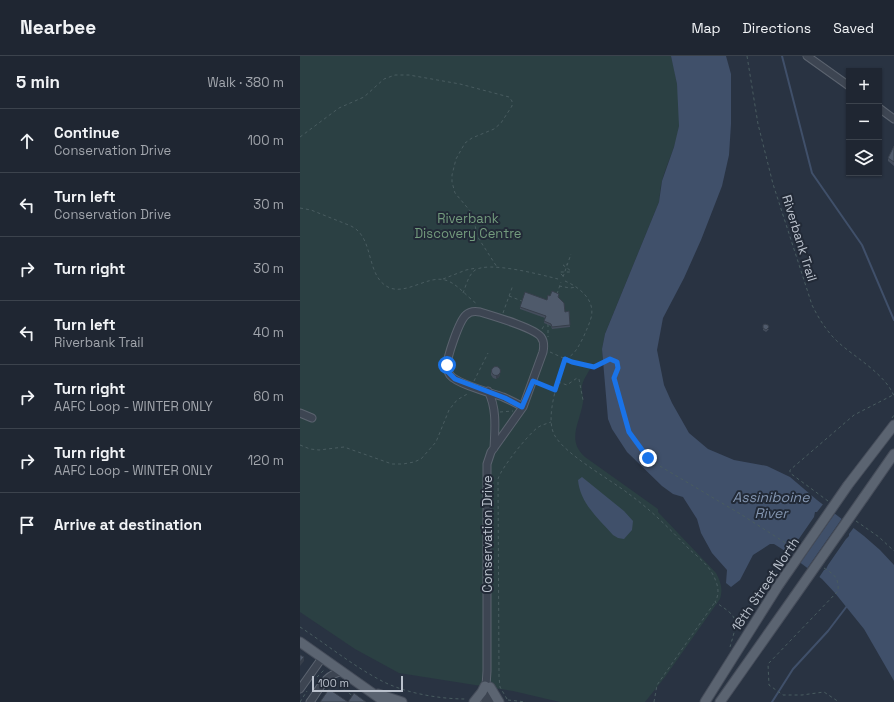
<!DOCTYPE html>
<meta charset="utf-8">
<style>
body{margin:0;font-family:"Space Grotesk",sans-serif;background:#2c323e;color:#f1f3f6}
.controls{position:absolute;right:12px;top:12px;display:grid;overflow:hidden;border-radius:0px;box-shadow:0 1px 3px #0004}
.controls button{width:36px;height:36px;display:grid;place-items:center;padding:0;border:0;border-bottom:1px solid #3c434d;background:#1f2632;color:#f1f3f6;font:20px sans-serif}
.scale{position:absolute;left:12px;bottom:10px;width:91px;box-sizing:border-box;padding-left:4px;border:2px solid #bac1cc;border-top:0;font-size:11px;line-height:14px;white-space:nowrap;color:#bac1cc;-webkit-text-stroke:3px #222a37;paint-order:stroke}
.stop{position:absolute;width:12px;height:12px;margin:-9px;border:3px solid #1a73e8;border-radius:50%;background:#fff}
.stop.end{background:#1a73e8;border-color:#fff;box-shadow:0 1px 4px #0008}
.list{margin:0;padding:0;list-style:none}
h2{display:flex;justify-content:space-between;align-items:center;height:52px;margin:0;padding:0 16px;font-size:17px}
h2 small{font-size:13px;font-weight:400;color:#a1a5ac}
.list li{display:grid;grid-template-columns:26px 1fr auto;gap:12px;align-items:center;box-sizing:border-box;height:64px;padding:0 16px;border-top:1px solid #3c434d}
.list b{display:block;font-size:15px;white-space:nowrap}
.list p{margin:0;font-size:13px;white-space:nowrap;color:#a1a5ac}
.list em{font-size:13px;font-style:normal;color:#a1a5ac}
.icon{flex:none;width:22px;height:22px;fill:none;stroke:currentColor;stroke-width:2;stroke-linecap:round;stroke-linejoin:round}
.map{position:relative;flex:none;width:594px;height:646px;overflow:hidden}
header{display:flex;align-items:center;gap:24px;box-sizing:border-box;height:56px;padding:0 20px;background:#1f2632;border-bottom:1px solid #3c434d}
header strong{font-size:19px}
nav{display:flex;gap:22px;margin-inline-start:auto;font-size:14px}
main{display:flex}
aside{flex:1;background:#1f2632}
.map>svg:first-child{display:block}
</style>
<header>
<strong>Nearbee</strong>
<nav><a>Map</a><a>Directions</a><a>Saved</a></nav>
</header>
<main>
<aside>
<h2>5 min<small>Walk · 380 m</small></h2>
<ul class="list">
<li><svg class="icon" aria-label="ahead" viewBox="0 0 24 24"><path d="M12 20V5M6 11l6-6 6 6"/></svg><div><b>Continue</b><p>Conservation Drive</p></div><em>100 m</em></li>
<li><svg class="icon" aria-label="left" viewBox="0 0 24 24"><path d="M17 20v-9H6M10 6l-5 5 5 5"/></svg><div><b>Turn left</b><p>Conservation Drive</p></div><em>30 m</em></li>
<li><svg class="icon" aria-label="right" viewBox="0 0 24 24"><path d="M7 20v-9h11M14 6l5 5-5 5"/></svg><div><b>Turn right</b></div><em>30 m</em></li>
<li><svg class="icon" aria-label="left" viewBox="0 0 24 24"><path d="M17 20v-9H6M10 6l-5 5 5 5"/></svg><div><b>Turn left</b><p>Riverbank Trail</p></div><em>40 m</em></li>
<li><svg class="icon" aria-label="right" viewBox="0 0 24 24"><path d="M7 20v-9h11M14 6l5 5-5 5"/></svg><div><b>Turn right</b><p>AAFC Loop - WINTER ONLY</p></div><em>60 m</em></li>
<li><svg class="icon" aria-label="right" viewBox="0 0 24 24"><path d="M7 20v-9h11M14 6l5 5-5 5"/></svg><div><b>Turn right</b><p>AAFC Loop - WINTER ONLY</p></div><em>120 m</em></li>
<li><svg class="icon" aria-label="arrive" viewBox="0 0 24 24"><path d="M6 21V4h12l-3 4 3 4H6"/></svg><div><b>Arrive at destination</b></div></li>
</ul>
</aside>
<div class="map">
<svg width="594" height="646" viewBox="0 0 594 646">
<rect width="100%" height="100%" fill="#293342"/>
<path fill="#2b4043" d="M0 0H371C377 22 381 46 379 70 377 89 367 106 362 125 360 132 360 139 359 146L305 278 302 293 303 309 293 308C290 314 283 323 282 330 281 335 284 341 283 346 280 367 266 384 285 401L358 453V456L416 517C421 526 423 533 420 543L365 621 345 646H260L213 635 99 617 55 593 0 556Z"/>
<path fill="#40506a" d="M371 0H426L431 18V68L429 99 422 130 401 184 384 222 363 262 357 294 364 329 372 347 389 377 408 393 434 404 467 410 490 421 517 444 564 480 580 494 594 509V625L564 573 535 537 522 523 482 493 474 488H470L453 499 440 524 431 531 426 527 427 514 412 497 401 477 397 463 383 441 373 438 362 430 327 396 312 373 308 363 302 293 305 278 359 146 362 125 374 91 379 70 377 28Z
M282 421 324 455 333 465 332 474 324 483 318 482 313 479C298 462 280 447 278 424Z"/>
<path fill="#293342" d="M524 447 536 456 499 509 487 499 494 487H496L514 461 515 456H517Z
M543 461 555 470 549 478V480L546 483 528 509 526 513 524 514 518 523 506 514Z"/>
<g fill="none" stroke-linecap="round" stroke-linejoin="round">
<path stroke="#40506a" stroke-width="2" d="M482 0 512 117 562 189 594 264
M472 646 493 613 528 575 547 550"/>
<defs>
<path id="minor" d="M507 0 549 30
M579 52 594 63
M188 335C197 352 195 373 194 392
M0 357 12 362
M190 631V646
M0 633 22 602
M10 646C19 634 26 617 42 616
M185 646 187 615V408L191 396 223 351 243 296C244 291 244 285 241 281 235 272 193 260 180 256 175 255 170 255 166 259 159 265 147 301 147 310 147 313 148 316 150 319 157 328 191 337 203 341 210 344 216 347 223 351"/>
<path id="major" d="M548 429 594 369
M564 441 594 398
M0 586 85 646
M190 631 199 646
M78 638 102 646
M174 646 182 636 185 630
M405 646 478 530
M420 646 494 541"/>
</defs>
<use href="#minor" stroke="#5b636f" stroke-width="9"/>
<use href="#major" stroke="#474e5b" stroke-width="11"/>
<path stroke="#495c60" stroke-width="1" stroke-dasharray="3 3" stroke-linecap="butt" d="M447 0 458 68 473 128 512 249C519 263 527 276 539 287 556 302 585 318 594 340
M0 81 39 52 64 41 84 23 95 19H109L160 28 209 41 212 45V50L201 67 194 73 172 82 165 87 156 103 152 119V126L155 137 171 156 174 163 177 180 197 211
M0 152 11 154 51 170C55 172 59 175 62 180 72 195 70 222 88 231 105 240 128 219 145 224 157 227 167 241 177 248
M263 220 260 217V216H270L271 215 263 209 268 208
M263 221 271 198
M143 223 166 214 176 212
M265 225C279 231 296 244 291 262 289 269 286 275 283 282 278 291 275 299 265 303
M259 230 270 232 277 231
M163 237C166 230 168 220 174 215 186 204 242 219 258 223
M257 238 261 226
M209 240 222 245
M203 257 213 229
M248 268V281
M242 273 245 268
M250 296 272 306 294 311 310 303 317 306 318 312 314 322 329 376 348 403 442 459 495 493
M265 303C259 322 244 362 255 380 266 399 311 424 329 438 351 454 370 473 389 493 397 500 407 508 412 517 417 526 421 536 415 546 440 562 438 563 430 591
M174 325 188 297
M258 326 267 329 277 322 279 323 283 344
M239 327 254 333
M200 356 213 355
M592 362 594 359
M0 389 10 393 19 394 44 391 92 408H103L114 406 121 403 136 386 149 354 157 344 169 337
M528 445 490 417V414L554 359 593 339
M556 465 579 481 594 495
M524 512C535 519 539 522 538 535L468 608 469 629 483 639H502L524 636 539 646
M0 571C26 588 52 609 80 624 104 637 139 643 166 643
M17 621 24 614
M34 627 53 640
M207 643 200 631 199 621 198 423C201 412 228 379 237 372 241 369 246 368 251 366
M208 644 226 646
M0 646 7 635
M354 646 357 629 415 546"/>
<use href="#minor" stroke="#3d4552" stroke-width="7"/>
<use href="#major" stroke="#5b6471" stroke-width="9"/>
<defs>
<path id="major-bridge" d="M478 530 548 429
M494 541 564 441"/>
</defs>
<use href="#major-bridge" stroke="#474e5b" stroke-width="11" stroke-linecap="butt"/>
<use href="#major-bridge" stroke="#5b6471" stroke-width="9"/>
</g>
<path fill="#444d5c" d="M594 90V110L588 105V102Z
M259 239 258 242 265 256 269 255 270 271 252 273 251 270 244 267 245 262 220 253V251L247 244 250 240Z
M463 272 469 273 466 276 463 274Z
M191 315 200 318 199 321 196 323 193 322 191 319Z"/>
<path fill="#373f4b" d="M200 315V318L199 321 196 323V319Z
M4 601V605L0 610V606Z"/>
<path fill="#4f5a6b" stroke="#373f4b" d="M594 90V106L588 102Z
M252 235 259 238 258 241 264 247 265 256 269 255 270 269 252 271 251 268 244 265 246 260 220 251 225 236 247 244 248 239 250 240Z
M465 268 468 269 469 271 466 274 463 272V269Z
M191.5 315a4.5 4.5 0 1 1 9 0a4.5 4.5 0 1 1-9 0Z
M0 599 4 601 0 606Z
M29 633 48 646 54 637 66 646H20Z"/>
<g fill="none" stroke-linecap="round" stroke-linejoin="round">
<path stroke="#1a73e8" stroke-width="5" d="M147 309 148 316 155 323 205 342 222 351 233 325 255 334 265 303 272 306 294 311 310 303 317 306 318 312 314 322 329 376 348 402"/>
</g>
<g text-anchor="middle" stroke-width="4" stroke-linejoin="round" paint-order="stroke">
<g font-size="13" fill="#739b7d" stroke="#222a37">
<text x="168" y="167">Riverbank<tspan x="168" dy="15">Discovery Centre</tspan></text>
</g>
<g font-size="13" fill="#bac1cc" stroke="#222a37">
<text transform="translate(500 182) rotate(73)" y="5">Riverbank Trail</text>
<text transform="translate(187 478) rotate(-90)" y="5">Conservation Drive</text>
<text transform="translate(465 528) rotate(-56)" y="5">18th Street North</text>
</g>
<g font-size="14" font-style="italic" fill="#8496b1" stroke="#222a37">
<text x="471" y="446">Assiniboine<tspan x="471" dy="16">River</tspan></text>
</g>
</g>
</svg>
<div class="controls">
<button>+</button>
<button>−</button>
<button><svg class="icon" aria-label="layers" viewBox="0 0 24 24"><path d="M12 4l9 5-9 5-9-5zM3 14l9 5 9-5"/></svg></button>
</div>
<div class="scale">100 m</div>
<div class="stop" style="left:147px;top:309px"></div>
<div class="stop end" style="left:348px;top:402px"></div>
</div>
</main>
